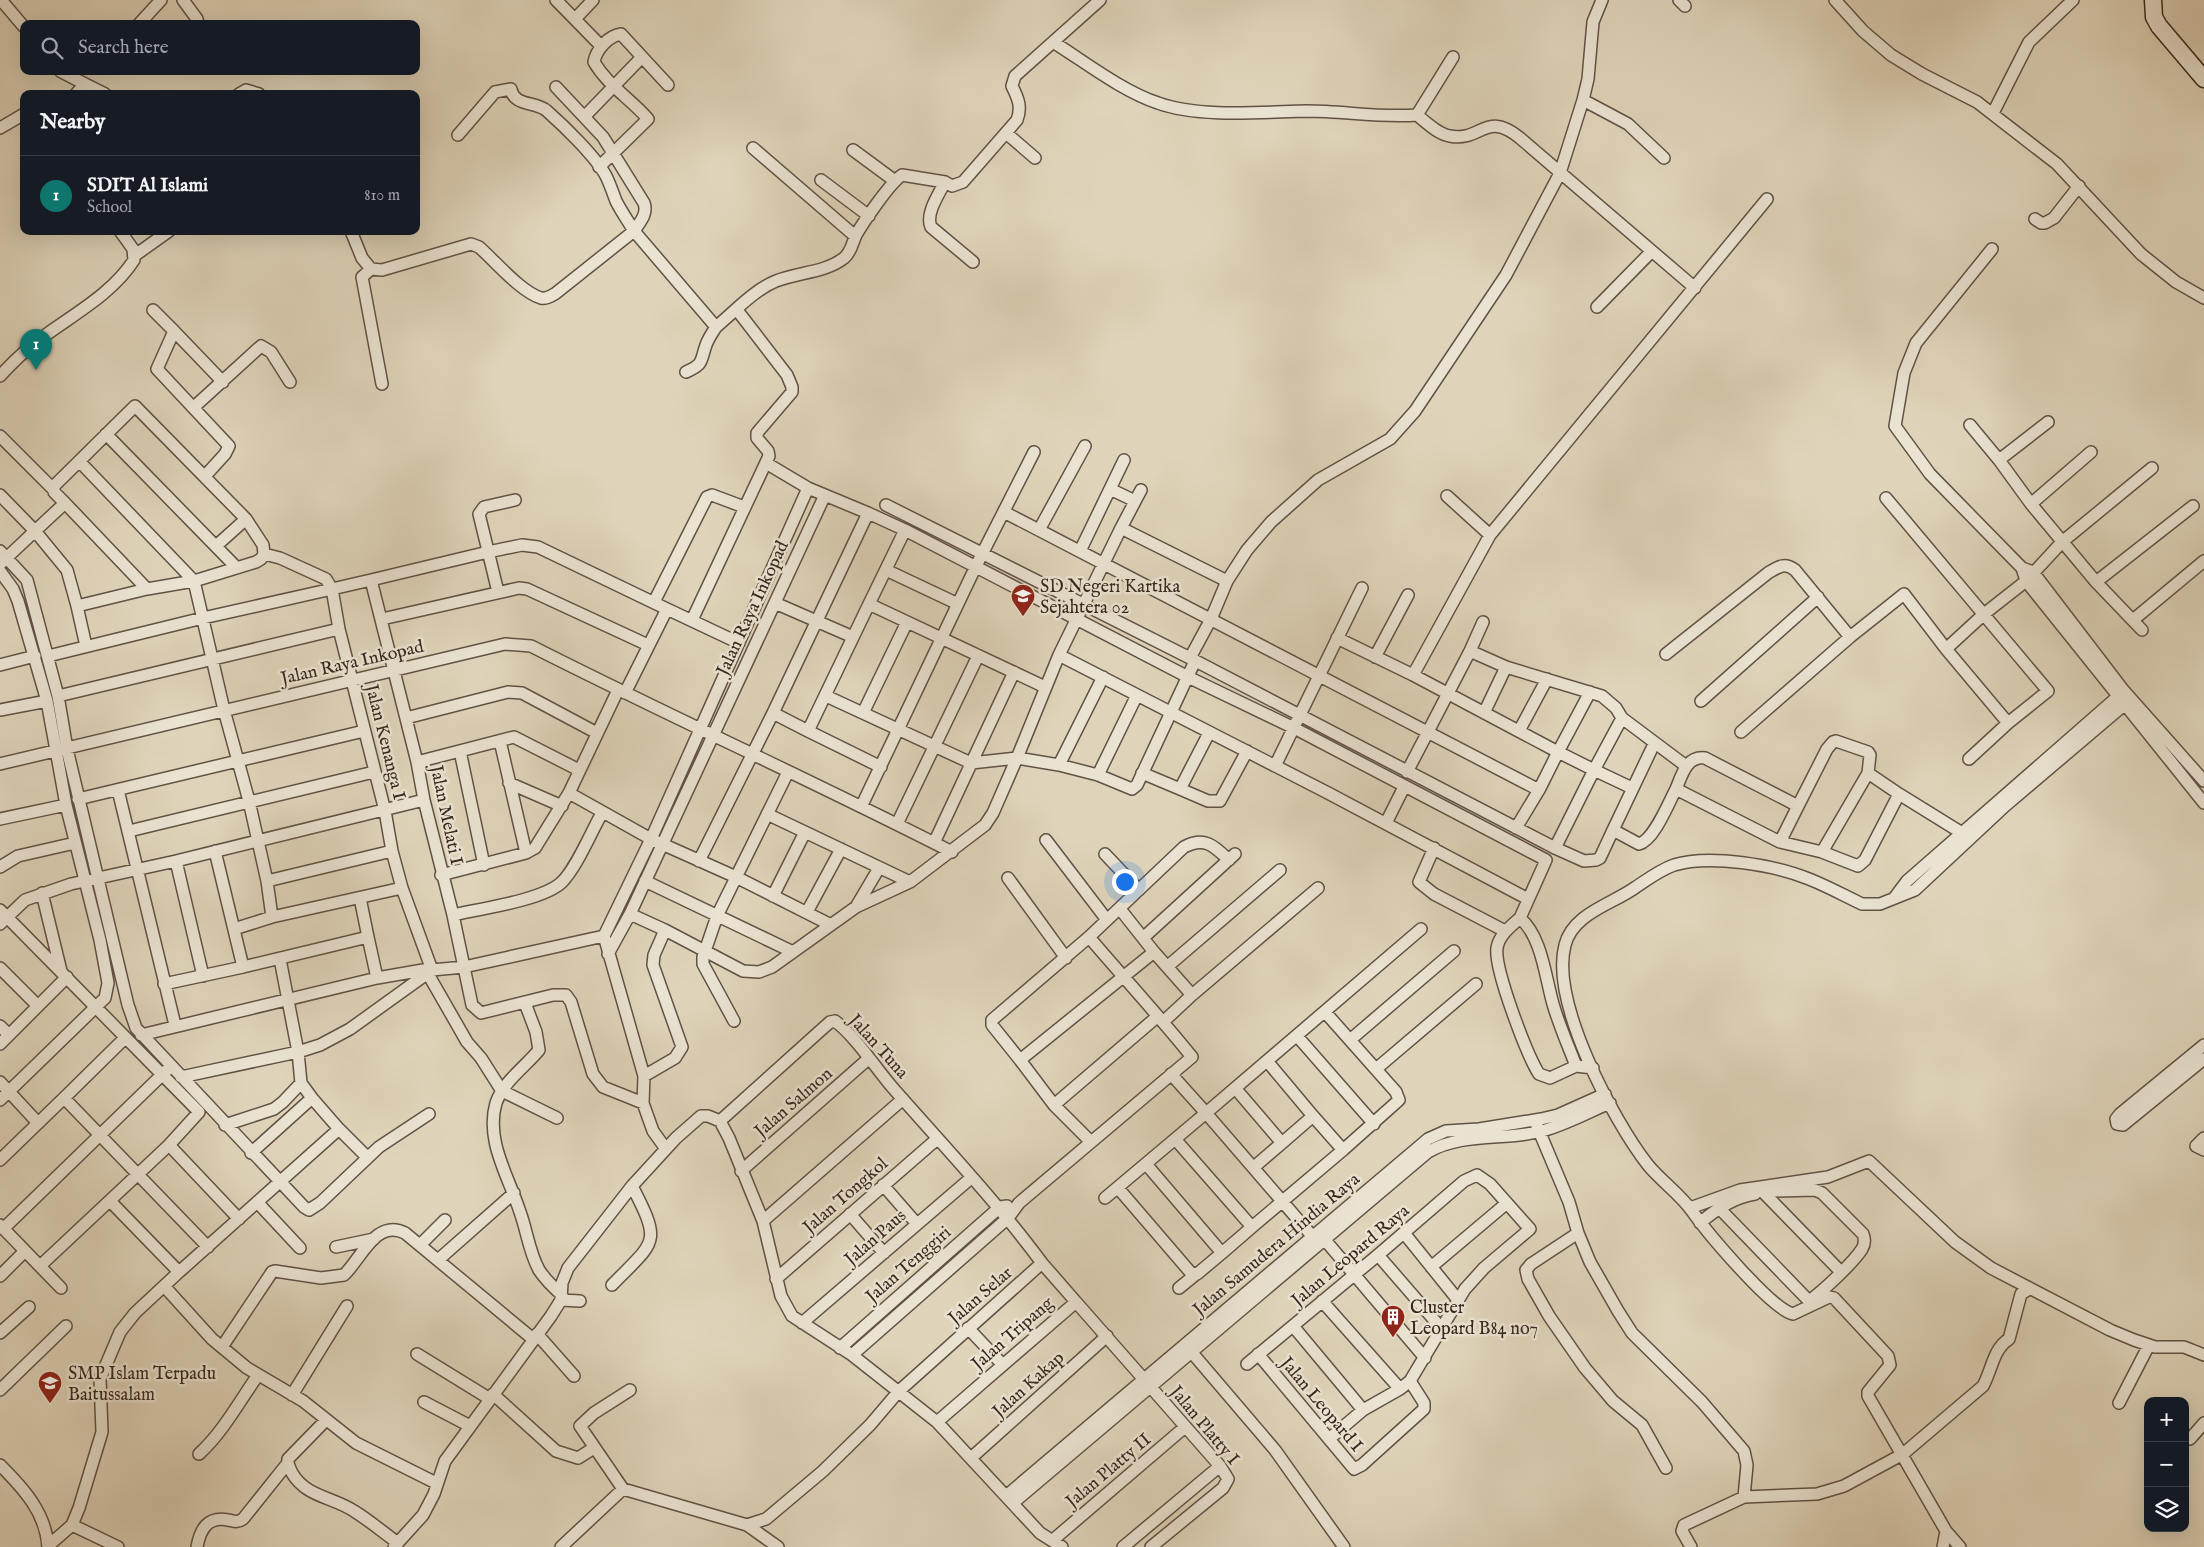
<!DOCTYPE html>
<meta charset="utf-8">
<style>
body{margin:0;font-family:"IM FELL English",serif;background:#20242c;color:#f1f3f6}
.controls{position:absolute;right:15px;bottom:15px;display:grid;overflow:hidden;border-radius:10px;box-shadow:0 5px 20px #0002}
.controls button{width:45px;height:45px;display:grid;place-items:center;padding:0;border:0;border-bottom:1px solid #363941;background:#171b24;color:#f1f3f6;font:25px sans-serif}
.you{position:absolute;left:1124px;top:881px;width:18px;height:18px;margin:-12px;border:4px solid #fff;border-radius:50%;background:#1a73e8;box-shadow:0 0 0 8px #1a73e833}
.badge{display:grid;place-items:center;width:32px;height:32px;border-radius:50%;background:#0f766e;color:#fff;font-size:16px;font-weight:700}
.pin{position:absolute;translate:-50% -41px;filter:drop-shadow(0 1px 2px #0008)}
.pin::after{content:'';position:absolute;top:26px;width:18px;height:15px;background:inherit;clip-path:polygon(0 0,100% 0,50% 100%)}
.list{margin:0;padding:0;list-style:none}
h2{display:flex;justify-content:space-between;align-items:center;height:65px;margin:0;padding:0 20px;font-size:21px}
h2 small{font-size:16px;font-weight:400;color:#9ea1a6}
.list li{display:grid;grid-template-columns:32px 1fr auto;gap:15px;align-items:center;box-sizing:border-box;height:80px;padding:0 20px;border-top:1px solid #363941}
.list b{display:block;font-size:19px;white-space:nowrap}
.list p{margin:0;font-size:16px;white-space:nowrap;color:#9ea1a6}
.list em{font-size:16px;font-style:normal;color:#9ea1a6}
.icon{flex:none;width:28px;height:28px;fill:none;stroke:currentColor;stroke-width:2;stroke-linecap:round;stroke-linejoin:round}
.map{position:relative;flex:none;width:2204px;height:1547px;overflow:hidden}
.search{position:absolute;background:#171b24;box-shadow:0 5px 20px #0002;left:20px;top:20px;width:400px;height:55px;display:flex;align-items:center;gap:12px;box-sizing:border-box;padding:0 18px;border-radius:10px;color:#9ea1a6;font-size:19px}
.panel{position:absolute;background:#171b24;box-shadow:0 5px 20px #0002;left:20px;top:90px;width:400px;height:145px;border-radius:10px}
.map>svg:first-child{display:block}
</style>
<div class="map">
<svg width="2204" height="1547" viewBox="0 0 2204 1547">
<rect width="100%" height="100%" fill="#dfd4ba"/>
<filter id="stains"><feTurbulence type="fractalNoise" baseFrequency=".004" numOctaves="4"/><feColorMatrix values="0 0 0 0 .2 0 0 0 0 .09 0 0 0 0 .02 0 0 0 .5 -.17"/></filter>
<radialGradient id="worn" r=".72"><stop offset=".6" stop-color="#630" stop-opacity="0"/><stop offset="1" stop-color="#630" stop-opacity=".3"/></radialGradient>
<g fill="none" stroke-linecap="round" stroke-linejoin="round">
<defs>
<path id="minor" d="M1 0 24 27
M183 0 197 19 198 24
M556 0 601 46
M1679 0 1685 6
M1835 0 1863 31 1891 55 1922 74 1977 102 2057 164 2141 254 2176 282 2204 298
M575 19 593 0
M139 24 161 0
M1053 42C1085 62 1122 91 1158 103 1199 118 1263 112 1307 111 1344 111 1380 118 1417 115 1427 123 1438 134 1450 136 1482 142 1485 110 1520 138L1695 288
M60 71 85 84 76 94
M85 84 105 94
M239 94 246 90 259 94
M1583 100 1628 124 1664 158
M1993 113 2029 42 2073 0
M1417 115 1453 57
M585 116 642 57
M0 128 24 114
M1006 133 1035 158
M458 135 495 92 511 89C514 107 536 101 547 111 564 126 596 157 606 176 610 184 613 193 616 201 621 211 628 221 634 231 640 222 648 214 644 203L603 137 556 87
M753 148 855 236
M853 150 895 181
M599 167 648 119C631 99 608 86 594 62 596 50 608 36 621 34L668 85
M821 180 869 216
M945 182C939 194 925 214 931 227L973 262
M2035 219 2041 223H2045L2054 218 2079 186
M351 231 362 258 371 269 382 270 471 244 479 247C495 261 521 292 541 298 547 299 551 296 556 293L634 231 716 327C734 312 754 290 776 281 798 272 825 273 844 258 852 251 852 243 856 235 864 221 890 183 902 175L945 182 952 186 963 182 1017 120C1022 107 1018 98 1012 86L1015 76 1100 0
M1992 249 1916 343 1904 373 1895 426 1930 474 2022 568
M134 256 169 231
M371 269 362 277 382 384
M1597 307 1652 251
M153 310 174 331 157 369 229 446 225 454 205 476
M174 331 223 382
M686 372C704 364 700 362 706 345 708 339 712 333 716 327
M0 376C13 362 27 348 43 337 74 314 112 294 134 260L133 249 120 231
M194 407 261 346 271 352 290 382
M2048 422 1999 460 2031 504 2096 582 2142 630
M1970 425 1999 460
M106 434 236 567
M0 436 53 489
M79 461 194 581 224 710 249 801 267 881 272 917
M766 463 808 488 868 513
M1110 489 1135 501
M0 495 35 531 65 503 54 492V486L135 406 246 519 263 545 264 554 261 559 256 562 194 581 147 589 77 606 67 570 35 531 0 564
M1447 496 1490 535
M1886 498 2048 691 2008 723 1969 759
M65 503 147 589
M2031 504 2091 452
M886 505 1190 658 1555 848 1584 861 1596 860 1600 858 1613 830 1639 844C1654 840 1668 804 1676 789L1780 842 1822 852 1858 866 1865 860 1899 794 1962 833
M1004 512 1539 790
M1121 528 1141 490
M1039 530 1085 446
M216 546 246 519
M0 551 27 580 58 696 67 749 128 1005 136 1028 304 1207 309 1210 320 1203 379 1147 429 1114
M1080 551 1124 460
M264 554 280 558 326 579 332 589 371 580
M886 570 958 604
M0 571 13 589 18 601 47 701 66 805 100 940 108 983 105 998 0 1100
M2096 582 2193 506
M498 592 479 514 484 507 515 500
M654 602 707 497 712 495 744 507
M775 603 853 637
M869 604 905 530
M77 606 86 646
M382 619 519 588 527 589 648 645
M692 620 769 456 768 451 757 438V433L792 392V387L787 375 737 310
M2133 620 2204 561
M1337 638 1413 675 1558 752 1590 692
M1946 649 1984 614 2026 581 2062 542 2152 468
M1470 651 1483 622
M1666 654 1768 573C1778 567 1784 562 1795 570L1850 637
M1059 655 1121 528 1227 581
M48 656 203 618 332 589 339 629 385 811 392 851 402 888 432 970H423L377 978 141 1035
M1375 657 1408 595
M1190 658 1211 619 1227 581 1247 550 1271 522 1318 480 1390 439 1415 411 1506 275 1560 173 1583 100 1588 79 1593 22 1602 0
M0 665 35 656
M1413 675 1490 535 1767 199
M625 693 667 609 739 643
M58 696 339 629
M826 696 971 763 1017 758 1059 765 1098 775 1132 789 1137 785 1195 661
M1701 701 1818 597
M0 710 47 701
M773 713 808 731 869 604 1045 687
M863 713 907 622
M1484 713 1506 667
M406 718 508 692 522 693 597 733
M1622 718 1594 770 1632 788
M808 731 881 767
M1519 731 1547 679
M1741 732 1850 637 1904 594 1946 649 2008 723
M500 741 526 853
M460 751 484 865
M417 762 514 737 579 770
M0 764 505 644 531 646C671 717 813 781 952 852
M1059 765 1103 677
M1275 766 1362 588
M1407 772 1470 651 1506 667 1602 696 1616 708 1622 718 1686 766
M1142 773 1180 789 1209 733
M1098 775 1137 695
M2204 781 2124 691 2033 572 2022 568 2026 581 2204 803
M509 783 562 806
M1180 789 1208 801H1220L1247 751
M1676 789C1682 775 1686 756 1705 758L1798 806 1780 842
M118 790 175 1025
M569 793 651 839 736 877 831 925
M78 799 364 731
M862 805 976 566 1034 452
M1798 806 1827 749 1833 742 1836 741 1868 752 1870 755 1868 773 1899 794
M767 814 910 882
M0 819 66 805
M1386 823 1404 787
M897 824 978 656
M1516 828 1539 790 1558 752 1594 770 1555 848
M1613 830 1654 744
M129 831 374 772
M1046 840 1107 920
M934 843 1014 672
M1434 848 1419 882 1434 894 1505 931
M215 851 243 967 368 937 377 978
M1822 852 1868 773
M1105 854 1139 890
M176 861 203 976
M699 861 773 713 868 513 905 530 1188 677 1294 728 1546 860 1520 918
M0 867 18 856 75 843
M441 875 526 853 535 848 569 793 618 690
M1008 878 1066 958
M267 881 392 851
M645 881 793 952
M42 893 61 971
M773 896 805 832
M1895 897 1907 881 2122 693
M360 898 368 937
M856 907 879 868
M0 910 199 1112 169 1145 40 1266
M807 912 841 849
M630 914 665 930
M453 915C479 909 544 900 562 882 577 867 591 832 602 813
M0 924 25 900 71 884 176 861 424 800
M234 929 272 917 402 888
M1089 937 1184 847C1205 836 1214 846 1229 860
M1143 938 1235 854
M1154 952 1192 995 1163 1022
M608 954 630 914 825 495
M280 959 298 1052 301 1083 312 1098 339 1129 367 1157
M1168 966 1280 870
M0 968 38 1006
M428 974 467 1042 481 1058 502 1091 557 1118
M164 984 243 967
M1192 995 1318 888
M525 1003 536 1032 539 1050C525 1067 503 1082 496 1103 485 1141 509 1177 520 1212 527 1231 529 1252 539 1270 545 1279 554 1288 562 1295
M734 1021 703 964V957L717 916 788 772
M0 1026 9 1035
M1297 1036 1374 1124
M1350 1040 1454 951
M0 1044 67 977
M2204 1045 2120 1114 2116 1119 2117 1124 2123 1125 2204 1059
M1020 1060 1054 1105 1091 1142
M1267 1061 1313 1116 1282 1143
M1576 1066 1550 1078 1539 1074C1527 1055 1494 969 1497 948 1499 935 1511 926 1520 918 1542 937 1545 976 1553 1004 1559 1025 1568 1045 1576 1066L1593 1068
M1376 1069 1476 984
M644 1076 675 1058 682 1047 653 965 654 955 665 930 743 971 759 972 772 967 856 907 910 882 985 825 993 813 1017 758 1059 655 1328 793 1528 899
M181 1077 298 1052 320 1045 350 1029 432 970 464 967 604 936
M0 1082 38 1123
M1235 1088 1282 1143 1254 1167
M64 1098 125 1038
M643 1103 603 1087 593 1074 571 1002 566 995H553L481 1013 472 1005 453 915 424 800 417 762 371 580 488 552 522 545 538 547 667 609
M1054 1105 1158 1016
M1313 1116 1343 1150
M720 1121 830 1022 835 1021C855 1036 875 1067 892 1087 943 1145 996 1201 1042 1263L899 1391 870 1425 823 1471 766 1519 747 1525
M225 1125 274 1109 283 1102 301 1083
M1537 1126 1569 1202 1578 1233 1590 1262 1618 1311 1632 1333 1702 1402 1744 1451 1747 1465 1744 1497
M2204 1138 2196 1146 2204 1150
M1175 1139 1252 1227 1222 1253
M169 1145 239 1219
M666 1149 653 1131 643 1103 644 1076 604 936 651 839 808 488
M251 1153 312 1098
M0 1160 64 1098 208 1247
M741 1171 868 1059
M883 1185 917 1224
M1118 1188 1191 1273 1197 1274 1222 1253 1146 1164
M1763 1192 1841 1272
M1105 1198 1206 1113 1171 1074
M110 1201 179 1272 339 1129
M257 1202 300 1248
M1690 1208 1740 1190 1828 1177 1869 1161 1955 1242 1991 1268 2110 1330 2134 1340 2155 1347H2184L2204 1355
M1719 1208 1809 1301C1823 1291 1853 1263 1862 1249 1865 1244 1865 1239 1863 1234L1822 1193 1815 1190 1773 1191
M850 1214 884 1253
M763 1221 903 1099
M1700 1223C1715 1210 1734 1197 1755 1194
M0 1225 61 1288
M1252 1227 1343 1150 1399 1100 1396 1092 1325 1012
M3 1229 167 1070
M1404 1233 1458 1300
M1578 1233 1531 1264 1526 1270 1528 1279 1549 1316 1585 1368 1613 1401 1642 1425 1666 1468
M1313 1237 1206 1113 1421 929
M1325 1240 1425 1358
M420 1245 445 1220
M336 1247 374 1239
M1378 1255 1442 1329
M438 1260 514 1193
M1042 1263 1076 1302
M1431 1267 1507 1203
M0 1276 25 1251
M776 1279 937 1139
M612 1285C656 1240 662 1244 632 1186
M164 1286 212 1339 247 1368 303 1401 356 1443 436 1483
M1179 1288 1195 1275
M561 1300 580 1301
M1322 1301 1400 1389
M802 1323 971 1178
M1293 1326 1363 1410
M968 1328 1002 1364
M0 1333 29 1307
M537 1334 574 1376
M222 1347 272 1272 275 1271 321 1278 344 1275C361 1259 376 1218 405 1233L533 1339
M840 1348 1000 1207 1007 1206
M1188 1348 1275 1450 1344 1547
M417 1354 490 1399
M1258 1354 1354 1469 1362 1465 1424 1409V1403L1410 1381
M852 1355 1008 1218 1019 1203 1192 1057C1159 1016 1123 977 1089 937L992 1020V1025L1020 1060 1154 952 1120 909
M1247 1364 1378 1255 1464 1181 1477 1175 1490 1184 1530 1229 1484 1268 1465 1289 1410 1381 1400 1389 1363 1410 1329 1439
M0 1390 66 1326
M630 1390 594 1413 580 1426 623 1489 747 1525 778 1547
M493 1394 556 1451 578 1458 594 1448
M292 1395 347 1306
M424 1402 470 1426
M2119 1403 2149 1345
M326 1420 288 1459C287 1465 290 1468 292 1473 306 1497 333 1497 354 1511 370 1521 384 1533 398 1543
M937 1422 1076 1302 1220 1466 1228 1479 1223 1488 1151 1547
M2190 1439 2204 1423
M199 1454C223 1432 239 1402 258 1375
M971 1458 1107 1336
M0 1465C24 1489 46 1513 48 1547
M1006 1496 1428 1139 1446 1131 1479 1129 1541 1119 1558 1115 1605 1094
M1013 1503 1428 1152C1460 1133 1503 1140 1538 1132 1561 1127 1588 1112 1610 1103
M72 1525 118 1547
M1053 1540 1185 1427
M48 1546 72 1525 79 1508 102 1432 100 1379 120 1332 135 1313 179 1272
M197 1547C200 1530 207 1516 228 1520 234 1521 237 1523 243 1519L287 1464
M394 1547 423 1515 434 1494 445 1461 551 1316 561 1300 562 1283 568 1268 632 1186 676 1138 701 1116H708L720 1121 729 1138 763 1221 781 1296 792 1316 852 1355 937 1422 1040 1533 1062 1547
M561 1547 623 1489
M1123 1547 1220 1466
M1691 1547 1682 1531 1684 1525 1744 1497 1817 1494 1844 1486 1903 1454 1983 1386C1992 1370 1993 1349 2009 1339L2021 1294 2029 1289
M1943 1547 1946 1531
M1960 1547 1946 1531 1868 1396V1392L1890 1365 1888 1356 1834 1298 1829 1297 1793 1314C1771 1309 1706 1231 1692 1211 1680 1194 1661 1181 1648 1165 1613 1120 1550 1002 1565 945 1573 913 1613 904 1636 887 1648 879 1660 870 1674 865 1709 854 1775 865 1809 879 1827 886 1845 896 1862 904H1880L1915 890 2005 806 2131 699"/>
<path id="secondary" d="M2153 0 2154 17 2159 26 2204 79"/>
</defs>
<use href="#minor" stroke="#615245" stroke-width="14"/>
<use href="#secondary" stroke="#37271e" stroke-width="19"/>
<use href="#minor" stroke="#eae3d2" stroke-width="11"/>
<use href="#secondary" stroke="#eae3d2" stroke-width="16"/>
</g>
<defs>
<symbol id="school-pin" viewBox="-11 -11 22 30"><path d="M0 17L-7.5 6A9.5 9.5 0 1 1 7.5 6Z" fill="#8f2418" stroke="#eae3d2"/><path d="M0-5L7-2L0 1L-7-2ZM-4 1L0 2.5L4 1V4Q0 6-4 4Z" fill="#fff"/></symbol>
<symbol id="building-pin" viewBox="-11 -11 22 30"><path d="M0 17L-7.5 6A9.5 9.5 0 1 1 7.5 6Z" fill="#8f2418" stroke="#eae3d2"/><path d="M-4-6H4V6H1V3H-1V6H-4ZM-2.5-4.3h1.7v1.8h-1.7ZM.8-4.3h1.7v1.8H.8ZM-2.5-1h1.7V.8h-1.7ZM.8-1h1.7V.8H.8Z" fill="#fff"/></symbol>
</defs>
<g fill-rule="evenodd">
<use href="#school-pin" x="1009" y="582" width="28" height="38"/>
<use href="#building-pin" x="1379" y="1303" width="28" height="38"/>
<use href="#school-pin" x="36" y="1369" width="28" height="38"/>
</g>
<g text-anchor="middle" stroke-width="5" stroke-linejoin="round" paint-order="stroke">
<g font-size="18" fill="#37271e" stroke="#eae3d2" text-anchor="start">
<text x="1040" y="592">SD Negeri Kartika<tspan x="1040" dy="21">Sejahtera 02</tspan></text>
<text x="1410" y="1313">Cluster<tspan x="1410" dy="21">Leopard B84 no7</tspan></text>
<text x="68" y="1379">SMP Islam Terpadu<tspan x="68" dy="21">Baitussalam</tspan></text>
</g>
<g font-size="18" fill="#37271e" stroke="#eae3d2">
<text transform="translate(752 608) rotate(-65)" y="6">Jalan Raya Inkopad</text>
<text transform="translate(352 662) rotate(-13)" y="6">Jalan Raya Inkopad</text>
<text transform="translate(386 742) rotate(76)" y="6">Jalan Kenanga I</text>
<text transform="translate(447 815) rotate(78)" y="6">Jalan Melati I</text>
<text transform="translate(879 1046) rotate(48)" y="6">Jalan Tuna</text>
<text transform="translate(793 1102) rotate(-41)" y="6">Jalan Salmon</text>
<text transform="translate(845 1195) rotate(-41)" y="6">Jalan Tongkol</text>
<text transform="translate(875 1237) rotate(-41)" y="6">Jalan Paus</text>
<text transform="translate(1276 1244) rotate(-40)" y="6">Jalan Samudera Hindia Raya</text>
<text transform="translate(1350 1255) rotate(-40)" y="6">Jalan Leopard Raya</text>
<text transform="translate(908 1264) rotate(-41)" y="6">Jalan Tenggiri</text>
<text transform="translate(980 1295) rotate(-41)" y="6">Jalan Selar</text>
<text transform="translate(1012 1333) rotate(-41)" y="6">Jalan Tripang</text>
<text transform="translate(1028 1384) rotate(-42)" y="6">Jalan Kakap</text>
<text transform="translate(1322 1404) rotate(50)" y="6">Jalan Leopard I</text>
<text transform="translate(1205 1425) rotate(50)" y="6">Jalan Platty I</text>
<text transform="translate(1108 1470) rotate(-40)" y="6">Jalan Platty II</text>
</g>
</g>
<rect width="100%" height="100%" filter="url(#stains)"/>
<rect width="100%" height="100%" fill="url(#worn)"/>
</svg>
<div class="controls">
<button>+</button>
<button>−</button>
<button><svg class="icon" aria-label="layers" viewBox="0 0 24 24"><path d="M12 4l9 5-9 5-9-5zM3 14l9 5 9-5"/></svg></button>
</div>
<div class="you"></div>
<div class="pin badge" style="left:36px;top:370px">1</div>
<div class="search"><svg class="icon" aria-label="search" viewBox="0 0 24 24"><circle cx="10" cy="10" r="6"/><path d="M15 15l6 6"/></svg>Search here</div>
<section class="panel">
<h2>Nearby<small></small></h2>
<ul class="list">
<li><span class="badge">1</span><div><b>SDIT Al Islami</b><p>School</p></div><em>810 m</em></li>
</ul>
</section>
</div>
